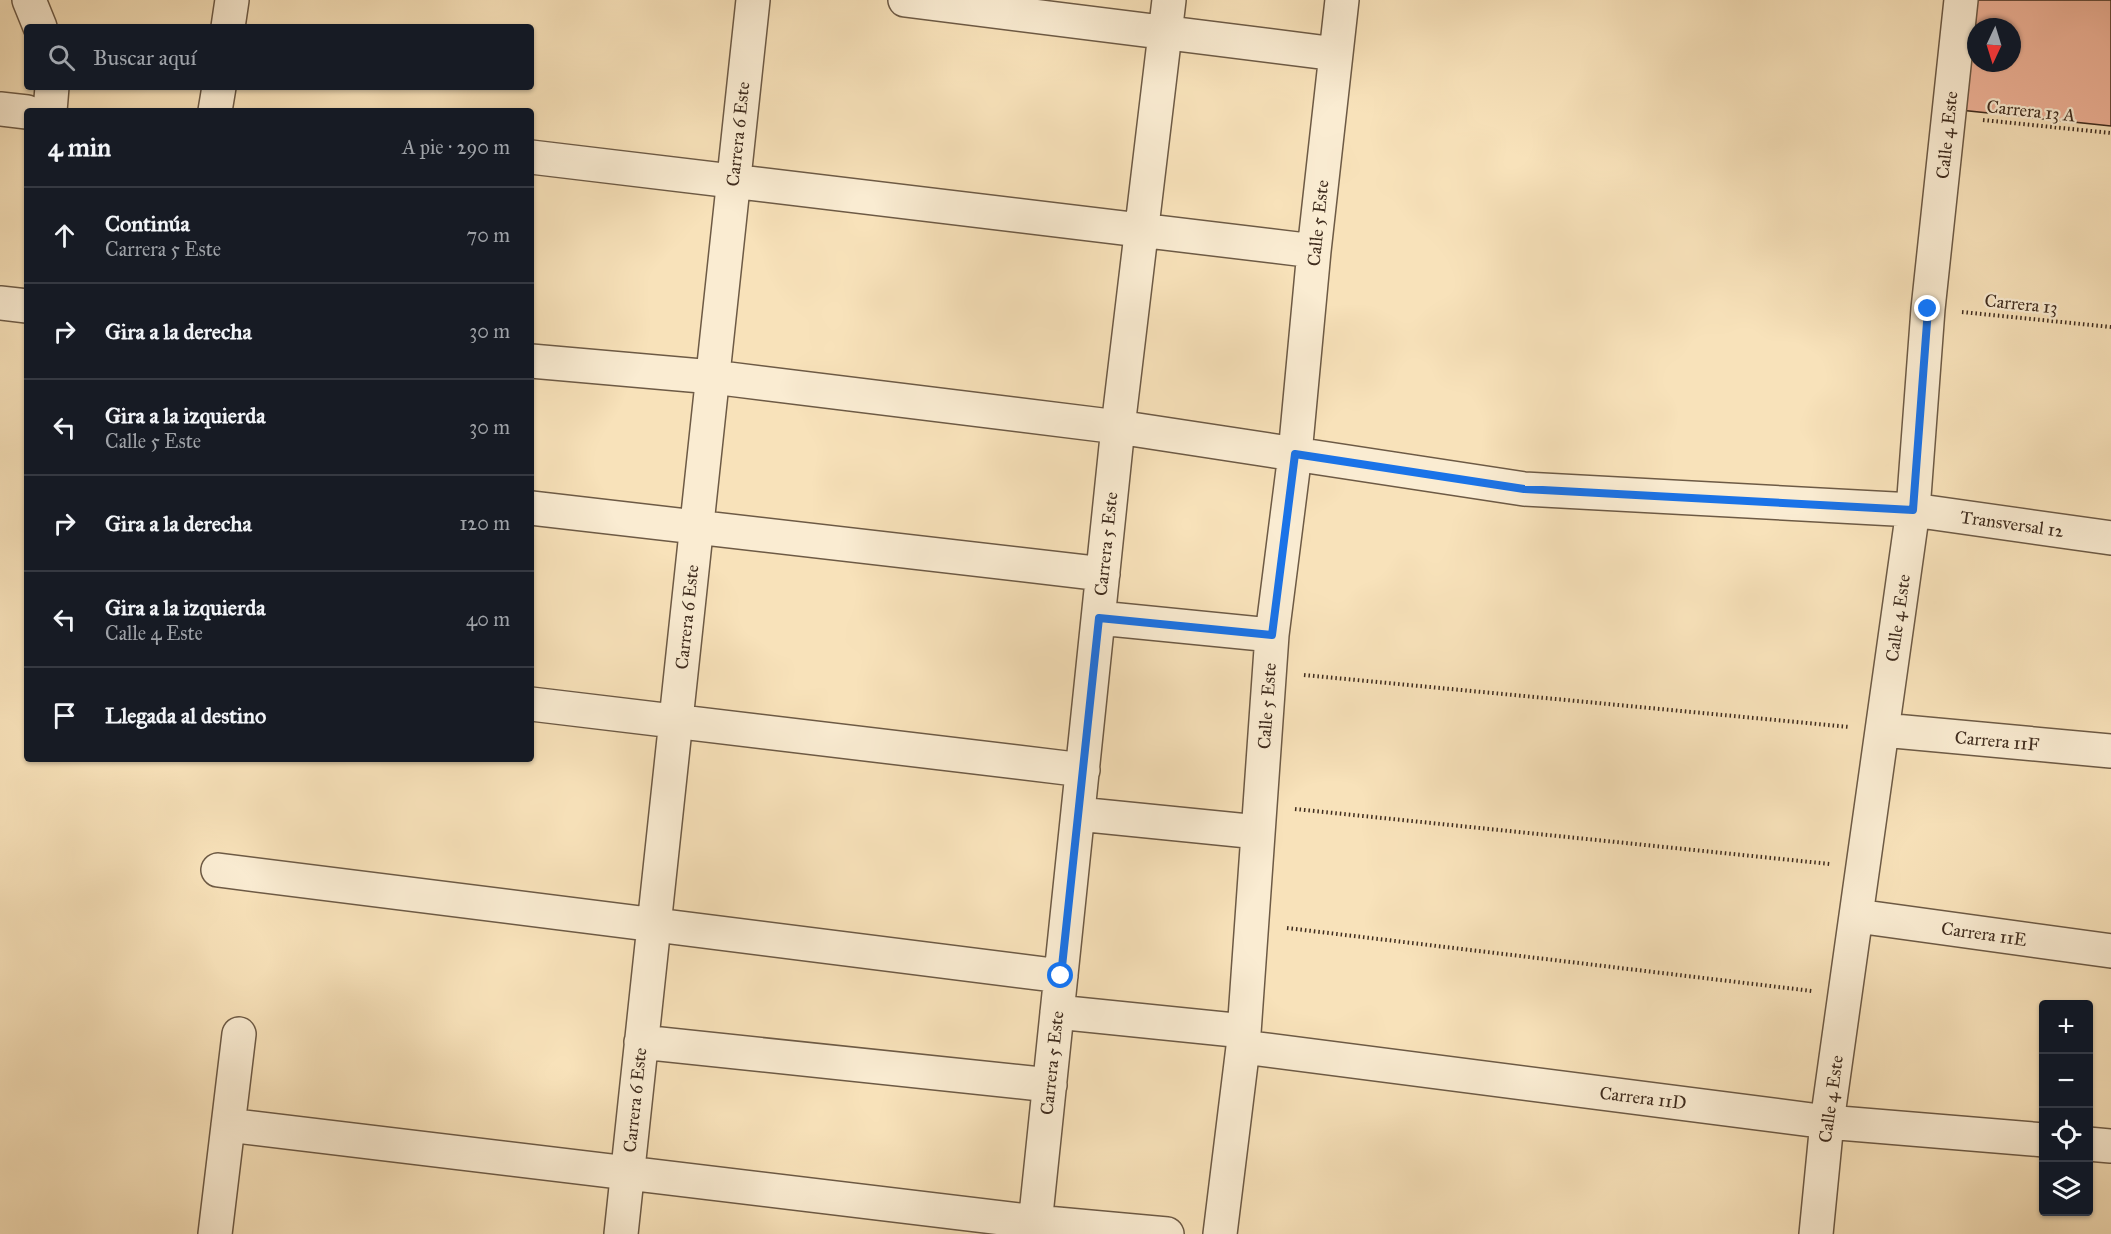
<!DOCTYPE html>
<html lang="es">
<meta charset="utf-8">
<style>
body{margin:0;font-family:"IM FELL Great Primer",serif;background:#242831;color:#f1f3f6}
.controls{position:absolute;right:18px;bottom:18px;display:grid;overflow:hidden;border-radius:6px;box-shadow:0 2px 4px #0004}
.controls button{width:54px;height:54px;display:grid;place-items:center;padding:0;border:0;border-bottom:2px solid #363941;background:#171b24;color:#f1f3f6;font:30px sans-serif}
.compass{position:absolute;left:1967px;top:18px;width:54px;height:54px;border-radius:50%;background:#171b24;box-shadow:0 2px 4px #0004;rotate:184deg}
.stop{position:absolute;width:18px;height:18px;margin:-14px;border:4px solid #1a73e8;border-radius:50%;background:#fff}
.stop.end{background:#1a73e8;border-color:#fff;box-shadow:0 2px 6px #0008}
.list{margin:0;padding:0;list-style:none}
h2{display:flex;justify-content:space-between;align-items:center;height:78px;margin:0;padding:0 24px;font-size:26px}
h2 small{font-size:20px;font-weight:400;color:#9ea1a6}
.list li{display:grid;grid-template-columns:39px 1fr auto;gap:18px;align-items:center;box-sizing:border-box;height:96px;padding:0 24px;border-top:2px solid #363941}
.list b{display:block;font-size:22px;white-space:nowrap}
.list p{margin:0;font-size:20px;white-space:nowrap;color:#9ea1a6}
.list em{font-size:20px;font-style:normal;color:#9ea1a6}
.icon{flex:none;width:33px;height:33px;fill:none;stroke:currentColor;stroke-width:2;stroke-linecap:round;stroke-linejoin:round}
.map{position:relative;flex:none;width:2111px;height:1234px;overflow:hidden}
.search{position:absolute;background:#171b24;box-shadow:0 2px 4px #0004;left:24px;top:24px;width:510px;height:66px;display:flex;align-items:center;gap:15px;box-sizing:border-box;padding:0 21px;border-radius:6px;color:#9ea1a6;font-size:22px}
.panel{position:absolute;background:#171b24;box-shadow:0 2px 4px #0004;left:24px;top:108px;width:510px;height:654px;border-radius:6px}
.map>svg:first-child{display:block}
</style>
<div class="map">
<svg width="2111" height="1234" viewBox="0 0 2111 1234">
<rect width="100%" height="100%" fill="#f8e2ba"/>
<filter id="stains"><feTurbulence type="fractalNoise" baseFrequency=".00333" numOctaves="4"/><feColorMatrix values="0 0 0 0 .2 0 0 0 0 .09 0 0 0 0 .02 0 0 0 .5 -.17"/></filter>
<radialGradient id="worn" r=".72"><stop offset=".6" stop-color="#630" stop-opacity="0"/><stop offset="1" stop-color="#630" stop-opacity=".3"/></radialGradient>
<path fill="#efb297" stroke="#3f2c1e" stroke-width="1.5" fill-rule="evenodd" d="M1975 0H2111V126L1960 110ZM1976 27H2012V63H1976Z"/>
<g fill="none" stroke-linecap="round" stroke-linejoin="round">
<defs>
<path id="minor" d="M29 0 40 27
M905 0 1336 54
M228 27 232 0
M0 109 27 112
M50 111 52 87
M215 111 219 87
M531 157 1314 251
M0 303 27 306
M531 361 713 377 1118 427 1524 489 1913 510 2111 538
M531 508 1103 574
M1099 618 1272 635
M531 704 1083 770
M1883 730 2111 751
M1078 814 1258 832
M218 870 1061 976
M1857 916 2111 951
M1057 1012 1244 1031
M641 1042 1050 1085
M1243 1047 1827 1122 2044 1140
M228 1125 1035 1222 1167 1234
M2088 1144 2111 1146
M215 1234 239 1034
M621 1234 753 0
M1034 1234 1118 427 1169 0
M1220 1234 1243 1047 1272 635 1295 454 1314 251 1342 0
M1816 1234 1827 1122 1913 510 1928 309 1961 0"/>
</defs>
<use href="#minor" stroke="#6d5a45" stroke-width="36"/>
<path stroke="#3f2c1e" stroke-width="4" stroke-dasharray="1.5 3" stroke-linecap="butt" d="M1983 120 2111 133
M1962 312 2111 327
M1304 675 1849 727
M1295 809 1830 864
M1287 928 1812 991"/>
<use href="#minor" stroke="#faecd2" stroke-width="33"/>
</g>
<g fill="none" stroke-linecap="round" stroke-linejoin="round">
<path stroke="#1a73e8" stroke-width="8" d="M1061 976 1099 618 1272 635 1295 454 1524 489 1913 510 1928 309"/>
</g>
<g text-anchor="middle" stroke-width="4.5" stroke-linejoin="round" paint-order="stroke">
<g font-size="18" fill="#3f2c1e" stroke="#faecd2">
<text transform="translate(2031 111) rotate(6)" y="6">Carrera 13 A</text>
<text transform="translate(738 134) rotate(-84)" y="6">Carrera 6 Este</text>
<text transform="translate(1947 135) rotate(-84)" y="6">Calle 4 Este</text>
<text transform="translate(1318 223) rotate(-84)" y="6">Calle 5 Este</text>
<text transform="translate(2021 304) rotate(6)" y="6">Carrera 13</text>
<text transform="translate(2012 524) rotate(8)" y="6">Transversal 12</text>
<text transform="translate(1106 544) rotate(-84)" y="6">Carrera 5 Este</text>
<text transform="translate(687 617) rotate(-84)" y="6">Carrera 6 Este</text>
<text transform="translate(1898 618) rotate(-82)" y="6">Calle 4 Este</text>
<text transform="translate(1267 706) rotate(-86)" y="6">Calle 5 Este</text>
<text transform="translate(1997 741) rotate(5)" y="6">Carrera 11F</text>
<text transform="translate(1984 934) rotate(8)" y="6">Carrera 11E</text>
<text transform="translate(1052 1063) rotate(-84)" y="6">Carrera 5 Este</text>
<text transform="translate(1643 1098) rotate(7)" y="6">Carrera 11D</text>
<text transform="translate(1831 1099) rotate(-82)" y="6">Calle 4 Este</text>
<text transform="translate(635 1100) rotate(-84)" y="6">Carrera 6 Este</text>
</g>
</g>
<rect width="100%" height="100%" filter="url(#stains)"/>
<rect width="100%" height="100%" fill="url(#worn)"/>
</svg>
<div class="controls">
<button>+</button>
<button>−</button>
<button><svg class="icon" aria-label="locate" viewBox="0 0 24 24"><circle cx="12" cy="12" r="6"/><path d="M12 2v4M12 18v4M2 12h4M18 12h4"/></svg></button>
<button><svg class="icon" aria-label="layers" viewBox="0 0 24 24"><path d="M12 4l9 5-9 5-9-5zM3 14l9 5 9-5"/></svg></button>
</div>
<svg class="compass" viewBox="-18 -18 36 36"><path d="M0-13l5 13h-10z" fill="#e53935"/><path d="M0 13l5-13h-10z" fill="#9ea1a6"/></svg>
<div class="stop" style="left:1061px;top:976px"></div>
<div class="stop end" style="left:1928px;top:309px"></div>
<div class="search"><svg class="icon" aria-label="search" viewBox="0 0 24 24"><circle cx="10" cy="10" r="6"/><path d="M15 15l6 6"/></svg>Buscar aquí</div>
<section class="panel">
<h2>4 min<small>A pie · 290 m</small></h2>
<ul class="list">
<li><svg class="icon" aria-label="ahead" viewBox="0 0 24 24"><path d="M12 20V5M6 11l6-6 6 6"/></svg><div><b>Continúa</b><p>Carrera 5 Este</p></div><em>70 m</em></li>
<li><svg class="icon" aria-label="right" viewBox="0 0 24 24"><path d="M7 20v-9h11M14 6l5 5-5 5"/></svg><div><b>Gira a la derecha</b></div><em>30 m</em></li>
<li><svg class="icon" aria-label="left" viewBox="0 0 24 24"><path d="M17 20v-9H6M10 6l-5 5 5 5"/></svg><div><b>Gira a la izquierda</b><p>Calle 5 Este</p></div><em>30 m</em></li>
<li><svg class="icon" aria-label="right" viewBox="0 0 24 24"><path d="M7 20v-9h11M14 6l5 5-5 5"/></svg><div><b>Gira a la derecha</b></div><em>120 m</em></li>
<li><svg class="icon" aria-label="left" viewBox="0 0 24 24"><path d="M17 20v-9H6M10 6l-5 5 5 5"/></svg><div><b>Gira a la izquierda</b><p>Calle 4 Este</p></div><em>40 m</em></li>
<li><svg class="icon" aria-label="arrive" viewBox="0 0 24 24"><path d="M6 21V4h12l-3 4 3 4H6"/></svg><div><b>Llegada al destino</b></div></li>
</ul>
</section>
</div>
